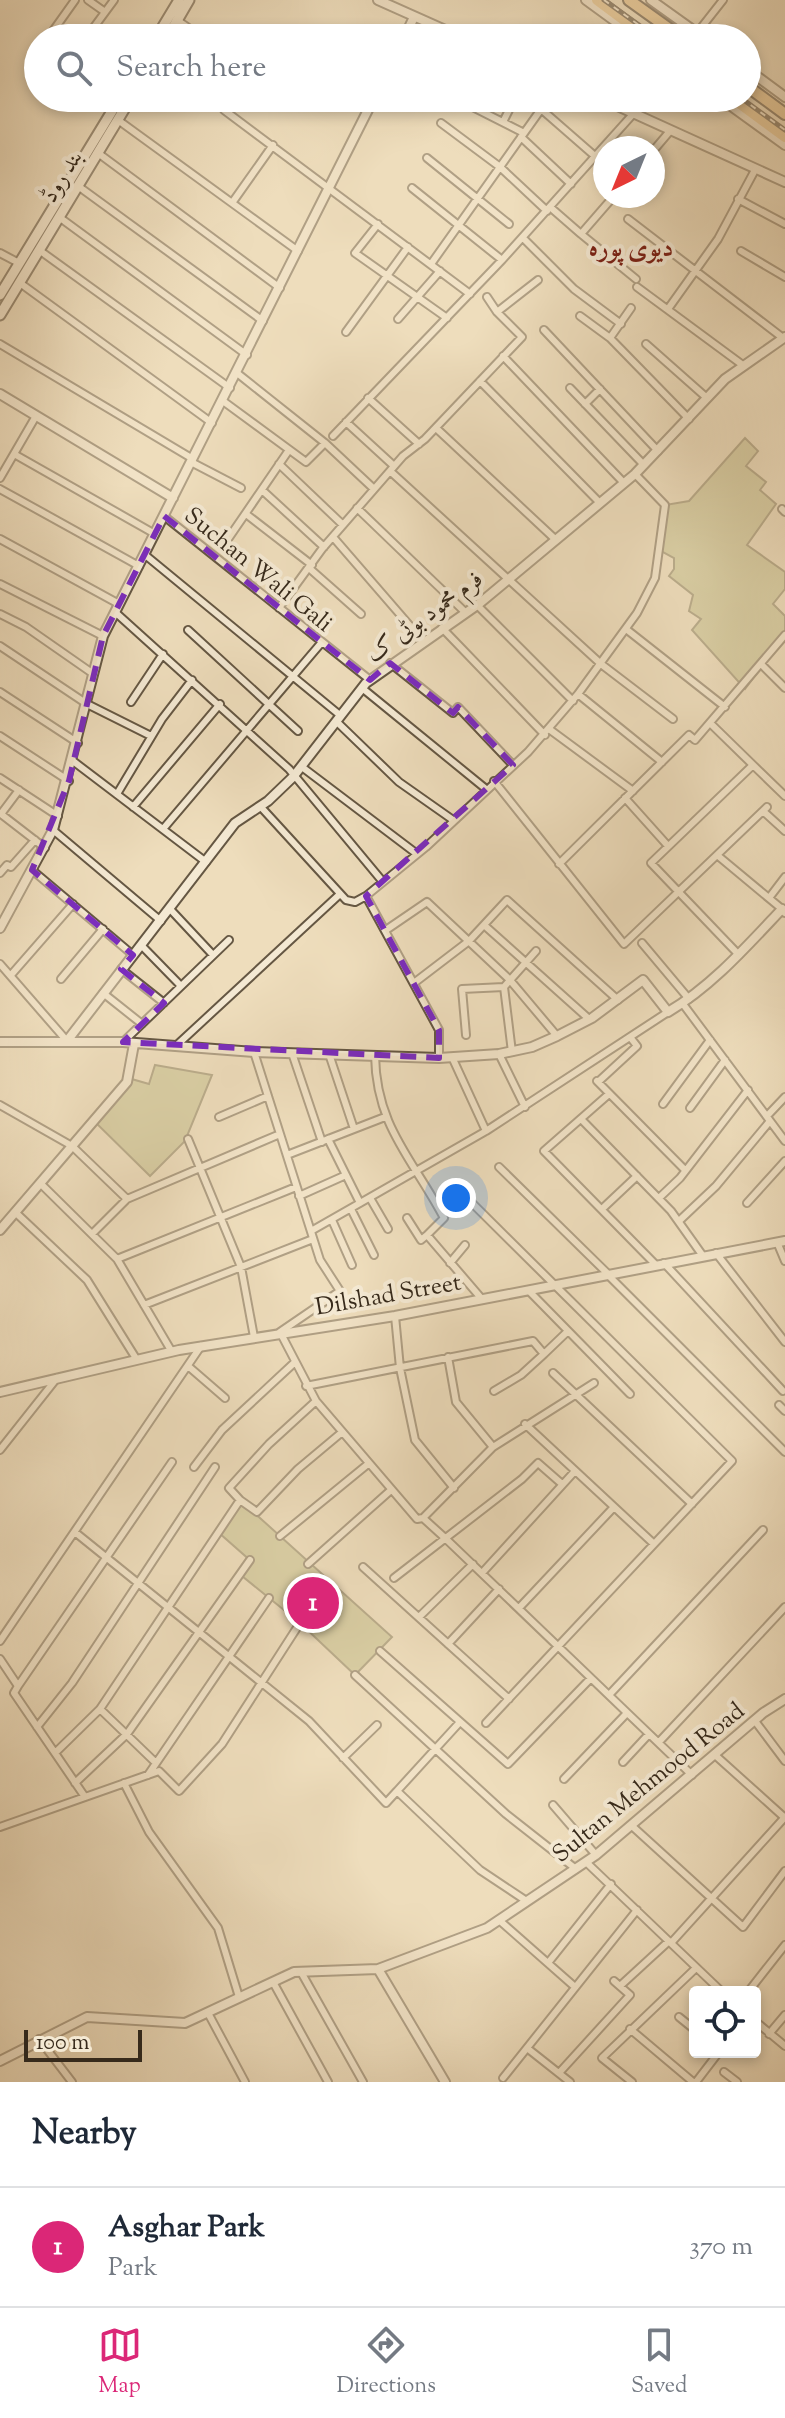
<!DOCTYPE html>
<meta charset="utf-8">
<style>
body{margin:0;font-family:"Sorts Mill Goudy",Amiri,serif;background:#f6f6f7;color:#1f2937}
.controls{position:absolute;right:24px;bottom:24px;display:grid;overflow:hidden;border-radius:8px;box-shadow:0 4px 12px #0003}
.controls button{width:72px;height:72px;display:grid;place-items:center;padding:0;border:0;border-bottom:2px solid #e0e1e3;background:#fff;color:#1f2937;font:40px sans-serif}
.compass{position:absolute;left:593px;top:136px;width:72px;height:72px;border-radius:50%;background:#fff;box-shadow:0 4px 12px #0003;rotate:223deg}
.scale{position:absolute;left:24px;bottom:20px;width:118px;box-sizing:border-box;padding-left:8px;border:4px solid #372a1b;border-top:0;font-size:22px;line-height:28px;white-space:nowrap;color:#372a1b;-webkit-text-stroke:6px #f4e9d3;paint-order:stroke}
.you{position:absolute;left:456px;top:1198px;width:28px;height:28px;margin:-20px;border:6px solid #fff;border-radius:50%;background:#1a73e8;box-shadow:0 0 0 12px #1a73e833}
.badge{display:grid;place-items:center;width:52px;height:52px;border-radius:50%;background:#db2777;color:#fff;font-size:26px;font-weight:700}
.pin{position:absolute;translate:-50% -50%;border:4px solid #fff;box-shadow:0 2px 8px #0006}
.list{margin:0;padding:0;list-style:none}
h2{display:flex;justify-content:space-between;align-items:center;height:104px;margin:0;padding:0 32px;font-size:34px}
h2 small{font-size:26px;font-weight:400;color:#747a83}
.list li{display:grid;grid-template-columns:52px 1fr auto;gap:24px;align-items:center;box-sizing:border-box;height:120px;padding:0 32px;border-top:2px solid #e0e1e3}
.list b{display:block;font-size:30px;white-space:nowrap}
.list p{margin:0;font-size:26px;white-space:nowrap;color:#747a83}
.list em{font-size:26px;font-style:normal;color:#747a83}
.icon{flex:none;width:44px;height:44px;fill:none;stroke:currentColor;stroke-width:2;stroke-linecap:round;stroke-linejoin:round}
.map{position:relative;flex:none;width:785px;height:2082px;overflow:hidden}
.search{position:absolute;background:#fff;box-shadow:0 4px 12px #0003;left:24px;right:24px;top:24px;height:88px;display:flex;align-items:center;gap:20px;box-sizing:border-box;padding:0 28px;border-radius:44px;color:#747a83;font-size:30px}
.sheet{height:224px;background:#fff}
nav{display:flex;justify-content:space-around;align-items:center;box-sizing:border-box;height:112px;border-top:2px solid #e0e1e3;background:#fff;font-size:22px;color:#747a83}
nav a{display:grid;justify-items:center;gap:4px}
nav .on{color:#db2777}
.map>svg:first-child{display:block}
</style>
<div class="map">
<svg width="785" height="2082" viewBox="0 0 785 2082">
<rect width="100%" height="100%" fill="#eeddbc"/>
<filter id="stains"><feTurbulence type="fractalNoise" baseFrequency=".0025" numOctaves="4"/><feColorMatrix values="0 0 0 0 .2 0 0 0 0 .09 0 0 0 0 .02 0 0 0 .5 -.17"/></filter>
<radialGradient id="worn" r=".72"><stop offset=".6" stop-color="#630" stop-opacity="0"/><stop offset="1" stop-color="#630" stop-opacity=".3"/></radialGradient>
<path fill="#c1be8b" stroke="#7c7453" stroke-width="2" d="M745 438 758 451 746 466 766 482 760 490 776 504 747 545 785 572V589L773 604 785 616V636L745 689 692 630 701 619 689 611 693 595 669 576 674 569V558L659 550 665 505 689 501Z
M155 1065 212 1075 185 1141 150 1176 94 1121 128 1078 149 1084Z
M240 1500 392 1637 355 1675 300 1623 242 1576 252 1562 218 1532Z"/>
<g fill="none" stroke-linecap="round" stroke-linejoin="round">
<defs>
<path id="minor" d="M88 0 105 12
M177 20 203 38
M697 33 723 0
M48 38 75 0
M86 38 114 0
M233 98 224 110 470 294
M457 99 524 133
M541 109 596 157
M118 120 298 251
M503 122 515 98
M441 123 500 167 547 211
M521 137 571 184
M653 151 670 131
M98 153 280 288
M427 158 509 224
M78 186 263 321
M412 188 502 260
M738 199 785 224
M232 203 273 145
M550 207 581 234 614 196
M59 217 247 355
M628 219 783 338
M378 224 355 253 447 318
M581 234 636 279
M523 238 574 289 621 324
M39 250 230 388
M741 251 785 277
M0 253 19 263
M431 264 549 98
M20 283 212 423
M637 287 744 366
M668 309 718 239 755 170
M497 312 538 280
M580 316 610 338 689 419
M398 319 440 271
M544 330 658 451
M346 332 408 247
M610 338 631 308
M0 344 193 459
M646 344 707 398
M503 356 624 483
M480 381 600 503
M570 388 644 465
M368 398 419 444
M223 401 306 462 325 443 237 373
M585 404 600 389
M346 422 394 466
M436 428 556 540
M333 436 502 260 634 113
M325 443 374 489
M14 454 155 534
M191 462 241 488
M279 464 343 525
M390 471 601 664 673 719
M0 478 36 416
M0 489 139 566
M262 490 324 547
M357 508 466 613
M782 509 785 512
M246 514 312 565
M164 516 370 680
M333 537 423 641
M0 539 119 604
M228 539 289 450
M144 554 341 716
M309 568 361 614
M0 584 103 636
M477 605 573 701
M279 608 322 549 403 456 425 439 522 337 497 312 487 297
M115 612 289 769 383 882
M0 614 26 627 92 673
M442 628 545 735
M626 629 725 707
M188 630 298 731
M0 646 87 704 151 736
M390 663 453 713 458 707 513 765
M762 665 785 688
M362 688 486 789
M0 692 78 743
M578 694 662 762
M131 702 163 654
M337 722 399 782 453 820
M710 723 753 765 651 863 739 955
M549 729 633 791
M0 736 69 781
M73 761 206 862
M753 765 785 796
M302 767 417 854
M0 778 58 816
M494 781 624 944 767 807
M19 790 1 814 45 848
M117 794 162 719 192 680
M625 798 668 846
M260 806 346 900 355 902 366 896 426 847 528 752 578 694 637 613 655 578 665 505 635 474
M133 807 220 704
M763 811 785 831
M163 829 322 642
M53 830 161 921
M717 855 782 909
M559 864 689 735 695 740 785 635
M32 870 133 955
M0 873 7 865 11 867 35 840
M366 896 439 1030V1058
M769 898 785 877
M170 909 213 955
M484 925 589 1019
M386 930 427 902 509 979 557 1036
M642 943 689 999
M141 945 181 986
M0 964 67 1041
M121 969 164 1003
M11 975 73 904
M61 979 103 929
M414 983 469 941 507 900 618 1000
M103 993 142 1024
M683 1004 785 1141
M466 1035 462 989 504 987
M123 1042 229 940
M177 1045 340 894
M254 1052 320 1260 340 1291 280 1332 316 1401 417 1519 423 1518 445 1538 692 1775
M512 1052 504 987 536 951
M292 1053 322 1142
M329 1054 354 1129
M499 1054 525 1107
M375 1055C376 1127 413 1159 444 1218L427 1235 481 1298
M452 1057 486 1131
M597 1081 685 1170
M598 1082 637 1046 630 1037
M609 1094 544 1151 655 1264
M663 1104 710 1040
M0 1105 72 1146 127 1199
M690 1108 725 1060
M767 1116 785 1097
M219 1117 268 1096
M581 1119 671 1211 703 1256
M188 1139 241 1267 254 1337
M328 1139 360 1203
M287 1155 385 1117
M499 1167 607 1273
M40 1183 117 1259 172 1352
M299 1196 346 1175
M370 1198 388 1229
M467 1198 732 1461 486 1723
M659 1198 680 1178 748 1090
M747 1203 785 1161
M351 1209 374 1255
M602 1209 637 1176
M15 1212 87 1280 137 1360
M407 1218 421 1240 427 1235
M332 1220 352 1265
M679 1221 716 1186 770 1121
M311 1231 486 1131 668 1012
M92 1234 127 1199 280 1134
M777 1242 785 1261
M716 1253 785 1342
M117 1259 296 1187
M450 1263 465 1245
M664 1263 783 1391
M606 1273 785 1452
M529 1291 630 1394
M144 1305 313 1239
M395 1316 400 1368 415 1440 454 1488
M448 1357 456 1402 493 1447
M188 1366 225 1398
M553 1373 692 1504
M306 1386 533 1341 544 1354 568 1331
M494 1391 521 1375 544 1354
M779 1405 785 1411
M525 1424 654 1544
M0 1450 57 1378
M194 1467 222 1430 294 1363
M240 1500 229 1488 269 1444 316 1401
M423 1518 493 1447 594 1383
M76 1533 309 1721 386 1803 397 1791 480 1870 525 1900
M280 1536 368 1464
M308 1564 391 1490
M363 1567 509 1699
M482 1573 575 1471
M394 1578 522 1479 538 1463 562 1484
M519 1608 614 1507
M419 1617 473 1564
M0 1641 201 1346
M448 1644 499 1589
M380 1651 508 1764 591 1678
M0 1659 18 1686 14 1693 85 1797
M355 1675 506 1814 576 1869
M18 1686 172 1462
M609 1695 763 1530
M100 1709 240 1500 257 1512 298 1469 341 1433
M755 1721 785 1761
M37 1727 72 1683 215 1467
M659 1742 785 1607
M55 1753 100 1709 156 1763
M715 1755 785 1818
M343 1758 377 1725
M623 1762 649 1734
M148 1775 269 1598
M564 1779 627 1713
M75 1783 127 1734 250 1560
M124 1783 149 1832 218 1928 239 1997
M397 1791 460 1722
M553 1805 596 1855
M632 1826 743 1927 785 1871
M0 1827 159 1771 179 1791 222 1744 300 1623
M586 1862 722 1992
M499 1920 575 1987
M671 1943 785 1817
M548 1963 611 1884
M301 1972 363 2082
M273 1982 328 2082
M620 1986 669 1941
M748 1992 785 1945
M208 2013 245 2082
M679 2017 695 2030
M755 2021 785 2046
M630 2029 693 2082
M769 2034 785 2015
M39 2039 72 2082
M527 2048 570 2082
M724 2072 737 2082
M559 2073 630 1995 614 1981
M503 2078 637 1910
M632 2082 602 2058 696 1968
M696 2082 719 2052"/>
<path id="tertiary" d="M378 0 463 38
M586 0 638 38
M651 0 704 38
M404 38 414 17
M747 69 785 97
M600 98 785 182
M720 98 785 145
M0 394 173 498
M0 928 53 830 103 636 374 98
M67 1041 235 823 268 801 293 777 366 683 480 603 635 474 725 379 785 337
M0 1042H123L254 1052 439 1058 499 1054 532 1047 557 1036 592 1018 643 980 668 1012C712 986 747 946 782 909L785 912
M0 1230 127 1082 134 1044
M0 1392 179 1350 395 1316 785 1241
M378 1969 445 2082
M0 2061 87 2017 185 2023 294 1972 378 1969 487 1928 596 1855 763 1713 785 1699"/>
<path id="secondary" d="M156 38 179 0
M167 38 189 0
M0 295 120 98
M0 315 131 98"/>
<path id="primary" d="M597 0 648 38
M629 0 682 38
M747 86 785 114
M732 98 785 137"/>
</defs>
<use href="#minor" stroke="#655743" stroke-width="10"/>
<use href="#tertiary" stroke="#655743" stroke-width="12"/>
<use href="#secondary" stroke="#372a1b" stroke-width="13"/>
<use href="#primary" stroke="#372a1b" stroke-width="14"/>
<use href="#minor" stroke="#f4e9d3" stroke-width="6"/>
<use href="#tertiary" stroke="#f4e9d3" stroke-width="8"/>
<use href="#secondary" stroke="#f4e9d3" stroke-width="9"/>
<use href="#primary" stroke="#e7be7e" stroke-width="10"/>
<defs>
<path id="rail" d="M604 0 657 38
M741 98 785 130"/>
</defs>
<use href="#rail" stroke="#372a1b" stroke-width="5"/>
<use href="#rail" stroke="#f4e9d3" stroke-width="2" stroke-dasharray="6" stroke-linecap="butt"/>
</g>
<path d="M0 0H785V2082H0ZM164 516 370 680 390 663 453 713 458 707 513 765 366 896 439 1030V1058L123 1042 164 1003 121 969 133 955 32 870 69 781 103 636Z" fill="#eeddbc" fill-opacity=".55" fill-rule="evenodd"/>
<path fill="none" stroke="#7b2cbf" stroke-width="6" stroke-dasharray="16 10" stroke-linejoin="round" d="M164 516 370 680 390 663 453 713 458 707 513 765 366 896 439 1030V1058L123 1042 164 1003 121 969 133 955 32 870 69 781 103 636Z"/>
<g text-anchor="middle" stroke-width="8" stroke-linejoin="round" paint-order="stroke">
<g font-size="24" fill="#372a1b" stroke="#f4e9d3">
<text transform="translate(61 176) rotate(-59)" y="8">بند روڈ</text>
<text transform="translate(259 569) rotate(39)" y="8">Suchan Wali Gali</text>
<text transform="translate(424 616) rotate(-36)" y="8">فرم محمود بوٹی ک</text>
<text transform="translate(388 1294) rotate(-10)" y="8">Dilshad Street</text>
<text transform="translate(648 1782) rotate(-39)" y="8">Sultan Mehmood Road</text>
</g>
<g font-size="26" font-weight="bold" fill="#7a1f14" stroke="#f4e9d3">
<text x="631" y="256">دیوی پورہ</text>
</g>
</g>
<rect width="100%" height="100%" filter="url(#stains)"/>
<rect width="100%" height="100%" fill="url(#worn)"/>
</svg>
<div class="controls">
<button><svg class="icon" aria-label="locate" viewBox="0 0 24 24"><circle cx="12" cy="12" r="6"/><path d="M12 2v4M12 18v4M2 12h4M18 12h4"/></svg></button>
</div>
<svg class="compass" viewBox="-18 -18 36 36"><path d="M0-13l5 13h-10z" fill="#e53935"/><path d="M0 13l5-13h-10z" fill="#747a83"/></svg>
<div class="scale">100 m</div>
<div class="you"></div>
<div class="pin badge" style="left:313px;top:1603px">1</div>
<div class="search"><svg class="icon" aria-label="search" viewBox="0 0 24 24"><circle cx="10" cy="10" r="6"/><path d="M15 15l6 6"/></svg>Search here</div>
</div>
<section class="sheet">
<h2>Nearby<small></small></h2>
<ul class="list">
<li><span class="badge">1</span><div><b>Asghar Park</b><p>Park</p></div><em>370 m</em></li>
</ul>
</section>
<nav>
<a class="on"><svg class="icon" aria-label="map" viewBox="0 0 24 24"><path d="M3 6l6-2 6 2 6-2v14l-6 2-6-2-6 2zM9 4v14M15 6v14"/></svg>Map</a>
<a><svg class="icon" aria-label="directions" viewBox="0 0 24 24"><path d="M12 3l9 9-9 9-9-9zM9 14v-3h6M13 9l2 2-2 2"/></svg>Directions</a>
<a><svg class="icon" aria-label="saved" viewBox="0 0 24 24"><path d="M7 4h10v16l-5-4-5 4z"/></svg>Saved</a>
</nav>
